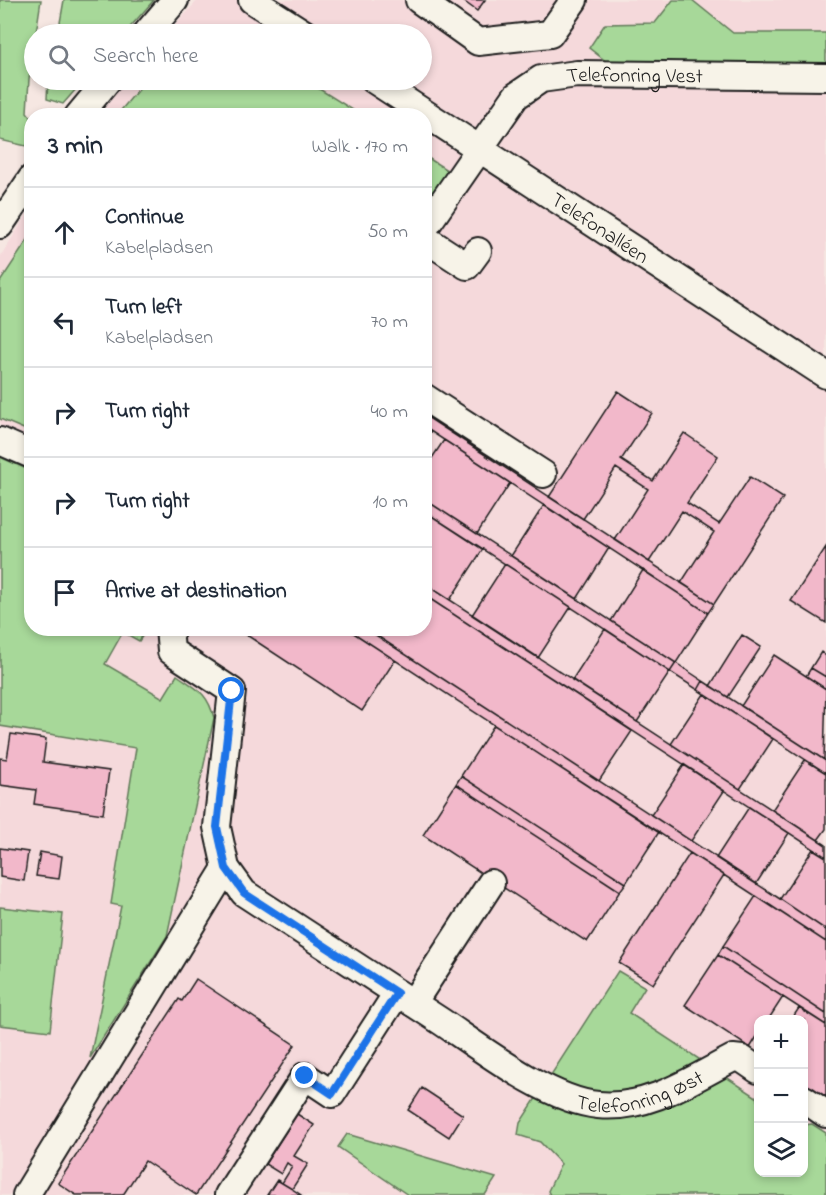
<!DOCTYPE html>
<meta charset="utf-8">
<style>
body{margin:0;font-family:"Indie Flower",sans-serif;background:#f2f2f3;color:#1f2937}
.controls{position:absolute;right:18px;bottom:18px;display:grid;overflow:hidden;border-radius:12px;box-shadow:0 3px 9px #0003}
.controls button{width:54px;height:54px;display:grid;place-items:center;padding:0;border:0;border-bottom:2px solid #e0e1e3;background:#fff;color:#1f2937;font:30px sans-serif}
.stop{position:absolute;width:18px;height:18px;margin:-14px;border:4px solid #1a73e8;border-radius:50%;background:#fff}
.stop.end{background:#1a73e8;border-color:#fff;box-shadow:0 2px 6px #0008}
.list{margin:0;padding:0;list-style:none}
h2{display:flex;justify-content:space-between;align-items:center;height:78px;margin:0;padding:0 24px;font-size:26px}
h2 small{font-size:20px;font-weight:400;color:#747a83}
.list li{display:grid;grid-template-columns:39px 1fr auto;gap:18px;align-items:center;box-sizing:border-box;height:90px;padding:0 24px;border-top:2px solid #e0e1e3}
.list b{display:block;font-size:22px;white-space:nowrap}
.list p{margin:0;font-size:20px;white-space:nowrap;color:#747a83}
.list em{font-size:20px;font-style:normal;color:#747a83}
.icon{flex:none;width:33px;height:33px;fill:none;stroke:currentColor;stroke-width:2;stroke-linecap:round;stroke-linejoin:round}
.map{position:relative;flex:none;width:826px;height:1195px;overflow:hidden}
.search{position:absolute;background:#fff;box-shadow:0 3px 9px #0003;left:24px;top:24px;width:408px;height:66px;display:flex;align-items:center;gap:15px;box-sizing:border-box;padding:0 21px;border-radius:33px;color:#747a83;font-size:22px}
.panel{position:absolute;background:#fff;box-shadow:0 3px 9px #0003;left:24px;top:108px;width:408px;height:528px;border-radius:24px}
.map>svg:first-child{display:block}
</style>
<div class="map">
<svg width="826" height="1195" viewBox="0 0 826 1195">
<rect width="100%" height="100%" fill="#f6e7e2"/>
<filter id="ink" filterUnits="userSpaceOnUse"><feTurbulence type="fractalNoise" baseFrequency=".0167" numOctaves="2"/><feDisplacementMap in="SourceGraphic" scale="12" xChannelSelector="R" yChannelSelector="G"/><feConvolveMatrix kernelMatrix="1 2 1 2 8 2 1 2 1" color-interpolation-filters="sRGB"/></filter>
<g filter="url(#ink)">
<path fill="#f5d9db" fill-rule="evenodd" d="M198 0H826V1195H0V257L31 208 32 628H424V116L99 115 127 80H422V34H167ZM758 1020H804V1172H758Z"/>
<path fill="#a7d899" stroke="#627a5a" stroke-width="1.5" d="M0 0H41L29 79 27 112 31 117V140L26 146 0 140Z
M64 0H154L124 34H58Z
M673 0H692L733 33H826V63L607 62 589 48 605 24 655 23Z
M48 80H84L63 104 47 99Z
M146 80H305L361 115H117Z
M425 156 450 172 425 212Z
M31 235V432L0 419V282Z
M0 457 31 471 32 628 147 629 139 641 123 632 105 664 163 698 177 675C197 689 208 693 214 718L167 936 90 1058 121 906 111 904 136 748 0 726Z
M0 907 63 914 50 1031 0 1025Z
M618 971 645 987 629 1013 758 1098V1172H804V1125L812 1124 826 1133V1195H550L548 1191 561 1164 540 1142 518 1135 520 1123Z
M347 1134 496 1178 485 1195H408L338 1147Z"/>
<path fill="#f2b8ca" stroke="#1c1c1c" stroke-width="1.5" d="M462 0H485L477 11Z
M618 391 652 413 621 460 653 481 684 433 718 456 687 503 719 524 750 477 783 498 714 604 681 583 714 532 682 511 649 562 615 540 648 489 616 468 583 519 549 497Z
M424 415 714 604 708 613 424 427Z
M444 440 510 483 477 534 424 499V470Z
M424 499 676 663 670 672 424 511Z
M544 505 609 548 577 599 511 556Z
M424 511 483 549 450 600 424 583Z
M826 547V623L791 601Z
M505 564 571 607 538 658 472 615Z
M643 570 708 613 676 663 611 621Z
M424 583 826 845V857L424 595Z
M424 595 632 731 599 781 365 628H424Z
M236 628H346L395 660 362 711Z
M346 628H365L780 899 826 930V942Z
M605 629 670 672 637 722 572 680Z
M742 635 761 647 728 697 710 686Z
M821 652 826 656V677L811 668Z
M774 655 826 689 824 760 741 706Z
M676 663 703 681 698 690 670 672Z
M811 668 826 677V689L806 676Z
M703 681 826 761V773L698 690Z
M704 694 773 739 740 789 671 744Z
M494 725 659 832 626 883 461 776Z
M11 734 46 739 43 762 109 771 103 814 34 804 36 790 0 785V758L7 759Z
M805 760 826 773V829L818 840 772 810Z
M684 765 724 791 691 841 651 815Z
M461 776 626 883 620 891 456 784Z
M456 784 620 891 587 942 423 835Z
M749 807 789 833 756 884 716 858Z
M0 848 28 852 24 881 0 877Z
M813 849 826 857V930L780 899Z
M40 852 62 856 59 879 36 876Z
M690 853 724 875 653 984 619 963Z
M756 896 826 942V1014L723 946Z
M723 946 826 1014V1025L718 955Z
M718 955 783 997 768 1020H758V1035L750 1048 685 1005Z
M196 979 295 1045 196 1195 145 1161 123 1195H76L58 1183 179 999 182 1001Z
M799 1008 826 1025V1097L804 1083V1020H791Z
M422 1088 463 1115 449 1137 408 1110Z
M297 1114 314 1125 294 1156 308 1164 292 1189 282 1183 292 1167 287 1163 281 1174 265 1164Z
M277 1180 292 1189 301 1195H267Z"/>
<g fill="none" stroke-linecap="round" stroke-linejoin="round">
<defs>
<g id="minor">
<path d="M252 0 305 34"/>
<path d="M419 0 478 42 550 34 574 0"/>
<path d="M146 34 175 0"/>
<path id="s1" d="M374 80 826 375"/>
<path d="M78 116 108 80"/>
<path d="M0 225 32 178"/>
<path id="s2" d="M424 229 516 96 541 79 577 74 826 77"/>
<path d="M424 238 467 266 478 251"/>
<path d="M424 397 543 474"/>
<path d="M0 441 32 455"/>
<path id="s3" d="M169 628 171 651 232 691 217 827 226 868 244 893C310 936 376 979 442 1022 482 1049 550 1101 598 1105 647 1110 691 1080 733 1058L742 1059 758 1070"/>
<path d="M413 1003 491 883"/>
<path d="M804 1099 826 1114"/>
<path d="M26 1195 226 868"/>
<path d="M228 1195 305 1076 332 1094 397 993"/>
</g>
</defs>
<use href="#minor" stroke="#1c1c1c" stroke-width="30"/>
<use href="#minor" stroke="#f7f3e8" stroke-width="26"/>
</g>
</g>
<g fill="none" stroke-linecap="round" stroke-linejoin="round" filter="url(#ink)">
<path stroke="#1a73e8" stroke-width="8" d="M232 691 217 827 226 868 244 893 397 993 332 1094 305 1076"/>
</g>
<g text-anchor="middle" stroke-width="4.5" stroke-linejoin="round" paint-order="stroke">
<g font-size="21" fill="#1c1c1c" stroke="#f7f3e8">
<text dy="7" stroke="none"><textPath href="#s2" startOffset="286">Telefonring Vest</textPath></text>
<text dy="7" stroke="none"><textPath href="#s1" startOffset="270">Telefonalléen</textPath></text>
<text dy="7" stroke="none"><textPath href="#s3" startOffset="764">Telefonring Øst</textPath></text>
</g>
</g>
</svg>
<div class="controls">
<button>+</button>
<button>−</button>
<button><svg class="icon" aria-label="layers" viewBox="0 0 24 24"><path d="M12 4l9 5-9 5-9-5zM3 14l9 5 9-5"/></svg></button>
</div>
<div class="stop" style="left:232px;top:691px"></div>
<div class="stop end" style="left:305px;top:1076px"></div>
<div class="search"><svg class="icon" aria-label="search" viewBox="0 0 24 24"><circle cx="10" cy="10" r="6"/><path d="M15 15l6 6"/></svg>Search here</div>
<section class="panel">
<h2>3 min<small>Walk · 170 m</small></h2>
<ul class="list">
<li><svg class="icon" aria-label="ahead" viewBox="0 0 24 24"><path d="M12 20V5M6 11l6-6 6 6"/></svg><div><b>Continue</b><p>Kabelpladsen</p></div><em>50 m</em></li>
<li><svg class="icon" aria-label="left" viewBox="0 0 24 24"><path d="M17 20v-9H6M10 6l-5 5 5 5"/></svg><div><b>Turn left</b><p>Kabelpladsen</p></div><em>70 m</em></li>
<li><svg class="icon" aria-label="right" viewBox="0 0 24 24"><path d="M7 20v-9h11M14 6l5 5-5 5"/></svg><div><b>Turn right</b></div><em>40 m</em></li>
<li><svg class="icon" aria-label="right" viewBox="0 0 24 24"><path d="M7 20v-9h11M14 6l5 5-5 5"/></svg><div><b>Turn right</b></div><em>10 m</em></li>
<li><svg class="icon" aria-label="arrive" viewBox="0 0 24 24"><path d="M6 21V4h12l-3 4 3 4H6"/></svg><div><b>Arrive at destination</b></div></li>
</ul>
</section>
</div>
